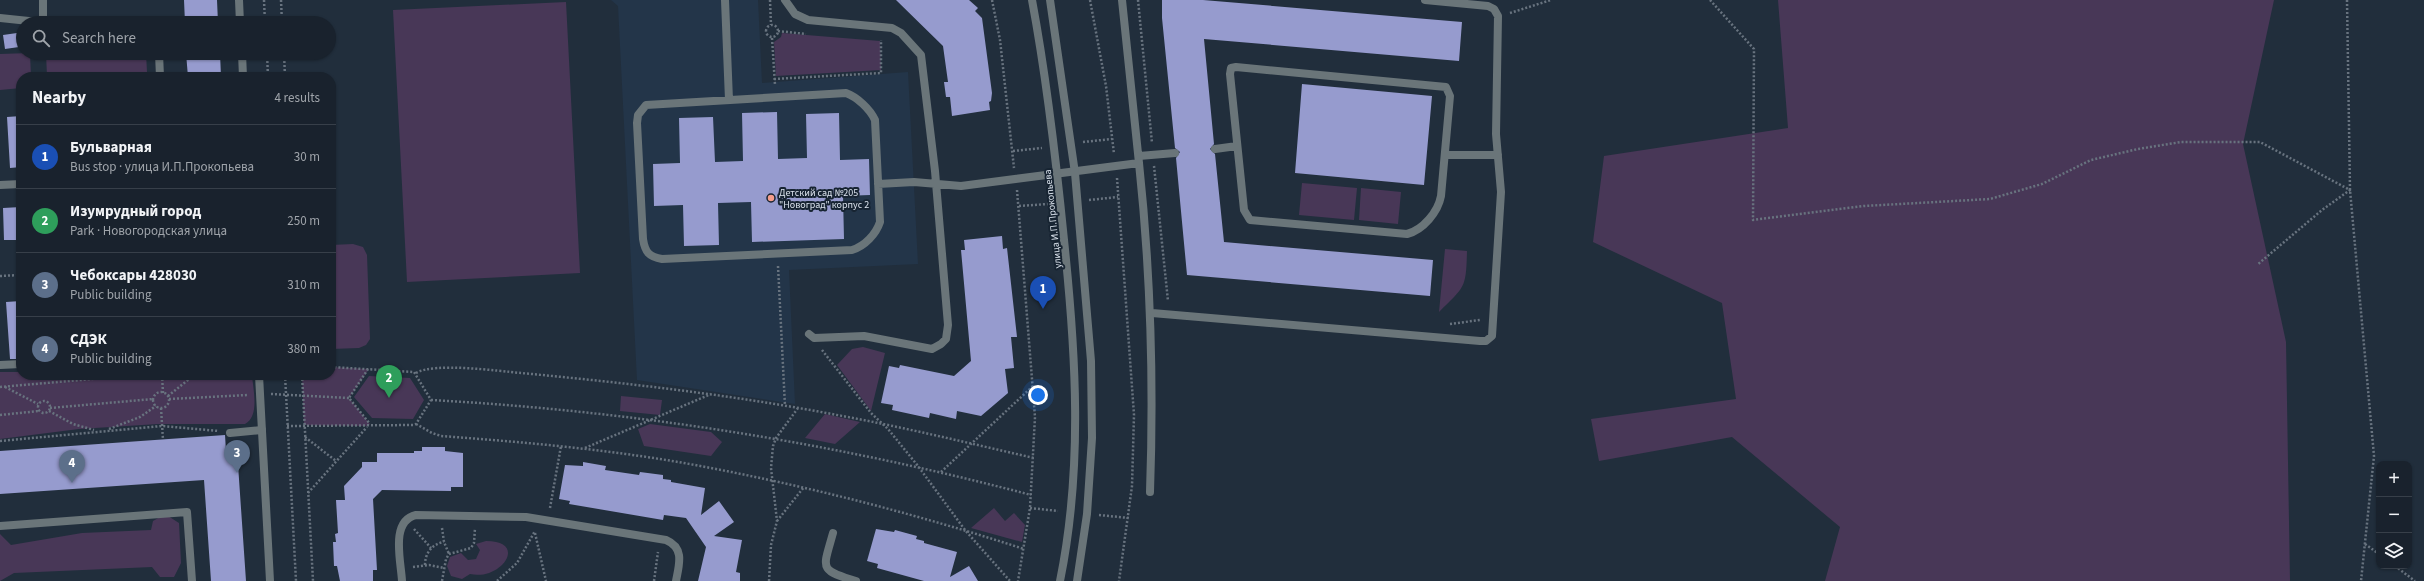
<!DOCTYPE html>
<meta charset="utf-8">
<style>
body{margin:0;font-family:"Source Sans 3",sans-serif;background:#222a35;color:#f1f3f6}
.controls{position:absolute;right:12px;bottom:12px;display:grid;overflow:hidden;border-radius:8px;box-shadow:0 1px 3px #0004}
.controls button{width:36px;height:36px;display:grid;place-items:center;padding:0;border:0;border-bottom:1px solid #373f49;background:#19222d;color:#f1f3f6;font:20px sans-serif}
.you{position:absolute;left:1038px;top:395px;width:14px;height:14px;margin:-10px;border:3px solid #fff;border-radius:50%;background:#1a73e8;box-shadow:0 0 0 6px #1a73e833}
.badge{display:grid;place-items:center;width:26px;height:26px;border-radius:50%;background:#d93025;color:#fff;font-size:13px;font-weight:700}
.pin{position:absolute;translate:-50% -33px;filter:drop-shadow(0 1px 2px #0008)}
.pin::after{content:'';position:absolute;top:21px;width:14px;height:12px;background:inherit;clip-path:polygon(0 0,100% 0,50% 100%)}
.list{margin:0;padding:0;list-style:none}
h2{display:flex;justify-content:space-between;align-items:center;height:52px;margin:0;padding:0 16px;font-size:17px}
h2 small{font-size:13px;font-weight:400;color:#9fa4aa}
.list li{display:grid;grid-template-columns:26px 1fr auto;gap:12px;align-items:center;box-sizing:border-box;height:64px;padding:0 16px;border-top:1px solid #373f49}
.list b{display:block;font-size:15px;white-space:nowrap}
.list p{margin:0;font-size:13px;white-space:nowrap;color:#9fa4aa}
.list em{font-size:13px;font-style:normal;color:#9fa4aa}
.icon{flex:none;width:22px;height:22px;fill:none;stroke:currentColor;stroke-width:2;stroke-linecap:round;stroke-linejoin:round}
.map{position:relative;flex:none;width:2424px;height:581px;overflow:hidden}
.search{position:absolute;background:#19222d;box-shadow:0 1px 3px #0004;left:16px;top:16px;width:320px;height:44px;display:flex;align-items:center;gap:10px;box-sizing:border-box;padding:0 14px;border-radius:22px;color:#9fa4aa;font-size:15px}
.panel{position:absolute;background:#19222d;box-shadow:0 1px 3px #0004;left:16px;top:72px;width:320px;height:308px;border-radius:16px}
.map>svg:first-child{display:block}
</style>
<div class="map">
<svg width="2424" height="581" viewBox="0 0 2424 581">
<rect width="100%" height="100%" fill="#212e3c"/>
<path fill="#233549" d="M611 0H758L762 83 908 72 918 264 789 270 795 404 637 380 618 6Z"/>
<path fill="#483757" d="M1778 0H2274L2243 144 2286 342 2290 581H1825L1840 527 1732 437 1599 461 1591 419 1736 399 1722 303 1593 242 1604 156 1788 128Z
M566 2 580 273 407 282 393 10Z
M782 33 880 41 881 70 776 76 774 42 781 37Z
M30 53 31 77H21V88L0 90V54Z
M46 53H146L147 72 47 76Z
M1302 183 1357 188 1354 220 1299 215Z
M1361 188 1401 192 1398 224 1359 220Z
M353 244 363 247 367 255 370 339 366 345 359 348 331 349V245Z
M1445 249 1467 251C1466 289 1465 286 1439 312Z
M863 347 885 353 871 411 837 365 852 349Z
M331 367 369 369 349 398 370 424 368 426 304 425 302 375H331Z
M0 372H21V375H252C253 389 260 416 245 424H158L79 429 0 439Z
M369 376 410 378 424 400 413 419 372 418 354 397Z
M621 396 662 400 660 415 620 411Z
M825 414 860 422 835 444 805 438Z
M650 424 711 432 722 442 711 456 644 446 638 429Z
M994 508 1005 521 1014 513 1025 525 1022 542 971 528Z
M168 516 179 523 181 563 174 577H160L152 567 14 573 0 581V534L11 545 82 533 151 530 153 521 160 517Z
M486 541C529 541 501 581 470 574L462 579 451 576 447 566 450 557 461 553 468 560 476 559 480 550 476 544Z"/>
<path fill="#969bce" d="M184 0H217L218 23H185Z
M896 0H969L978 8 975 11 982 18 992 93 991 101 989 102 990 110 952 116 950 97H946L944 82H948L943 46Z
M1162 0H1203L1462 22 1459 61 1204 39 1214 144 1210 149 1215 154 1224 242 1433 260 1430 296 1187 275 1176 158 1180 152 1175 148 1162 18Z
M17 33 19 47 5 49 3 35Z
M186 53H220L221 77H188Z
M1302 84 1432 96 1424 185 1295 173Z
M777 112 778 159 807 158 806 114 839 113 840 160 869 159 870 195 843 196 844 239 752 242 751 202 718 203 719 245 684 246 683 205 654 206 653 164 680 163 679 118 713 117 715 162 743 161 742 113Z
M21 116V167L10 168 7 117Z
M21 207V240H4L3 208Z
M1002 236 1003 249 1007 248 1017 337H1011L1014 368 1005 369 1008 393 981 416 957 411 956 419 930 413 929 418 892 410 893 405 881 403 889 366 899 368 900 365 954 376 971 361 961 250H965L964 240Z
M21 301V359H10L6 302Z
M225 435 226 451 237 450 246 581H211L204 480 0 494V451Z
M422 447H445V451L463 453V487H451V491L382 490 373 499 377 570H373V581H340L337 566H334L333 542H336L335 534 338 533 336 500H345L344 486 362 467V462H377V453H414V451H422Z
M583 462 606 466 605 470 639 475 640 472 663 475V479L671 480V482L705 488 701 515 719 501 734 522 714 536 742 540 736 572 740 573V581H698L706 547 686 518 664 515 663 520 569 504 570 501 559 499 565 465 583 466Z
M876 529 894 532 895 530 917 536 916 539 924 541V543L957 552 950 577 969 566 978 581H924L877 568 878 564 867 561Z"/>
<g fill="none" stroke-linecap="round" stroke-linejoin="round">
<path stroke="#68737f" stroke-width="2.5" stroke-dasharray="2 2" stroke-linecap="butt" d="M264 0 265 23
M281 0 282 23
M770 0 771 25
M992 0 1000 40 1014 168
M1090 0 1106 86 1114 154
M1138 0 1152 143
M1710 0 1754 49 1753 220 1864 206 1990 199 2042 184 2091 160 2138 149 2181 142H2260L2350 190 2322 210 2257 265
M2347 0 2350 190 2374 456 2361 581
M1510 13 1551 0
M766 31a6 6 0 1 1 12 0a6 6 0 1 1-12 0Z
M778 31 806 34
M772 38 775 85
M267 53 268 77
M284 53 285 77
M774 79 881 73V40
M1083 142 1112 139
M1013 151 1042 148
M1154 166 1168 301
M1117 178 1134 415 1132 486 1119 581
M1017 190 1035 417 1030 508 1018 581
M1089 200 1118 197
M1019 206 1048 204
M778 266 785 406
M0 276 21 275
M1450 324 1480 320
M822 350 871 413 888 429 918 466 965 530 1010 581
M368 369 349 398 370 424
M416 373C434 362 498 371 521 373 627 383 733 395 837 415 903 427 968 443 1034 458
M162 375 163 393
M285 375 296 581
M302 375 313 581
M0 387 138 375
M5 387 38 404
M153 400a8 8 0 1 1 16 0a8 8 0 1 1-16 0Z
M271 394 349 398
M168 396 194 375
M169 399 248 395
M431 400C635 411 834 443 1031 495
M38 407a6 6 0 1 1 12 0a6 6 0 1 1-12 0Z
M50 408 153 399
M161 408 163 440
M49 411 73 424 94 430
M0 415 39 411
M416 424 432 433 441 436C522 442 604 449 684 463 800 484 913 513 1024 549
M287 426 413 425 416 424 431 400 414 372 331 367
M109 429 140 417 156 406
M305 437 336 461
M0 441 162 426 219 431
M585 448 711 394
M941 472 1033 386
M308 493 367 427
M550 508 561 446
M1030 508 1058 511
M1099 515 1129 518
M777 521 804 487
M442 528 444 542 449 554
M414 529 431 548
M535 533 546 581
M2365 544 2379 554
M425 565C425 553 432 544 444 542
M2395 566 2415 581
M413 567 429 565 444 568
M442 581 446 559 449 554 471 548 474 543 475 528
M497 581 517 563 535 531
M654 581 658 552
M769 581 771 545 777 521 771 468 773 446 776 438 798 408"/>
<path stroke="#6a7579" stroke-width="8" d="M43 0V21
M725 0 729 100
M785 0 795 14 808 20 892 28 901 33 921 55 935 171 948 325 946 339 941 344 932 349 864 336 814 338 809 334
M0 18 48 23
M159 53 160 77
M1236 67 1446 87 1450 96 1441 196C1438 212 1423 230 1407 234L1250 220 1244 210 1230 74 1231 68Z
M846 93C857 97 870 109 875 120L880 222C876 234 865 246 852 250L662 259C649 257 645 252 643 239L637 123 638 115 646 105Z
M1215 149 1237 146
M1445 155H1498
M1139 156 1175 153
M1139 163C1151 276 1154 379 1150 492
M878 184 914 182 961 186 1139 163 1122 0
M0 185 21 184
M1152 313 1480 341H1486L1492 336 1501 192 1496 134 1498 16 1494 9 1488 6 1425 0
M0 365 21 364
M230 433 262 430
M0 526 187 512 192 581
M833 533C823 569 818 570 856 581
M402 581C401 561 390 521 416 515L526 517 666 540C685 548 679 565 676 581"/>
<path stroke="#6a7579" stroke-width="8" d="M239 0 240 23
M242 53 243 77
M259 375 270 581"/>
<path stroke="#6a7579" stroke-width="8" d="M1032 0C1047 80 1056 159 1064 240 1076 354 1083 468 1060 581
M1050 0 1075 173 1091 361 1092 438 1087 514 1077 581"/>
</g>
<circle fill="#f49d8b" stroke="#172432" stroke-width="1.5" cx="771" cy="198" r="4"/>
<g text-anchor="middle" stroke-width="4" stroke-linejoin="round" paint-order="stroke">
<g font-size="10" fill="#dae2ec" stroke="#172432" text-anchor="start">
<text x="779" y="196">Детский сад №205<tspan x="779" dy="12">"Новоград" корпус 2</tspan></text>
</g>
<g font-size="10" fill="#dae2ec" stroke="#172432">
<text transform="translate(1052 219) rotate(-96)" y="4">улица И.П.Прокопьева</text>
</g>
</g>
</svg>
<div class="controls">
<button>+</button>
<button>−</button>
<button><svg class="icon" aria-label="layers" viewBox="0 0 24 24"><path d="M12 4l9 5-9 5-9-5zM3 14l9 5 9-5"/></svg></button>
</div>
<div class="you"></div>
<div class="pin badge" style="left:1043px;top:309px;background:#1a4fb4">1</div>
<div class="pin badge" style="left:389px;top:398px;background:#2e9e5b">2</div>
<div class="pin badge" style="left:237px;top:473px;background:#5c6f8a">3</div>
<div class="pin badge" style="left:72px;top:483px;background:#5c6f8a">4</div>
<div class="search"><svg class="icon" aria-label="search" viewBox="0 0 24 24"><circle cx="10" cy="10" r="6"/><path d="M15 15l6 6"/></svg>Search here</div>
<section class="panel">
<h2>Nearby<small>4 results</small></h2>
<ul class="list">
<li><span class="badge" style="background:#1a4fb4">1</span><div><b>Бульварная</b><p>Bus stop · улица И.П.Прокопьева</p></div><em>30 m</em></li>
<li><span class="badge" style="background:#2e9e5b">2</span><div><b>Изумрудный город</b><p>Park · Новогородская улица</p></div><em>250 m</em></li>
<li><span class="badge" style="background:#5c6f8a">3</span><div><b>Чебоксары 428030</b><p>Public building</p></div><em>310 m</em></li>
<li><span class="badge" style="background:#5c6f8a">4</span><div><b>СДЭК</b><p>Public building</p></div><em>380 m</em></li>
</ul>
</section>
</div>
